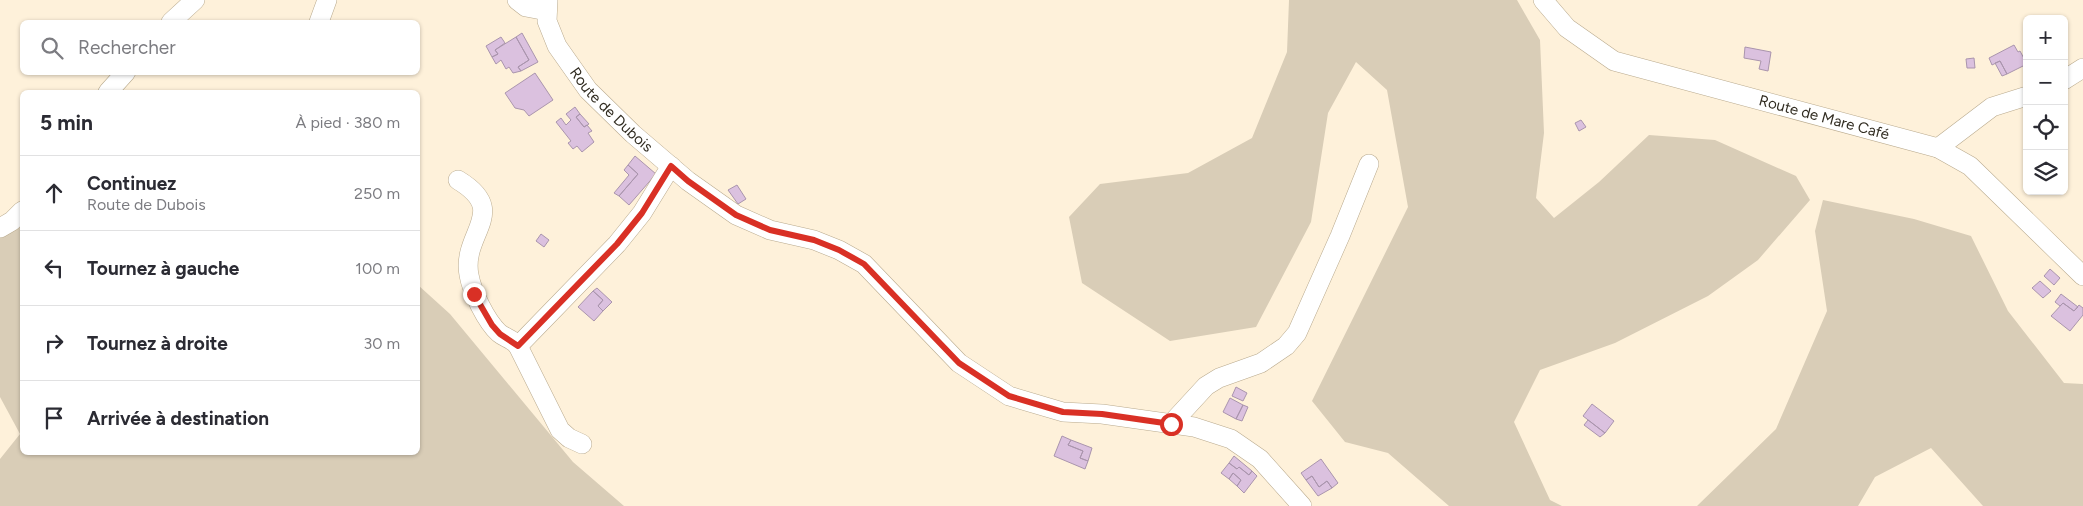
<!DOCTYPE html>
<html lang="fr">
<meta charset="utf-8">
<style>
body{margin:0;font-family:Figtree,sans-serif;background:#f7f7f7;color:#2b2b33}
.controls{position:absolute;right:15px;top:15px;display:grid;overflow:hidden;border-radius:8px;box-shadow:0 1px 4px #0004}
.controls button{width:45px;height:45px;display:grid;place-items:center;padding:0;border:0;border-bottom:1px solid #e1e1e2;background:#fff;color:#2b2b33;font:25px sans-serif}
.stop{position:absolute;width:15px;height:15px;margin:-11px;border:4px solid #d93025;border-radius:50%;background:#fff}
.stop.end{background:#d93025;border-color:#fff;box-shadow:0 1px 5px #0008}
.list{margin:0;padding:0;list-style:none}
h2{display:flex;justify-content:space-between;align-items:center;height:65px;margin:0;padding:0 20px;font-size:21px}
h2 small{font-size:16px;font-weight:400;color:#7c7c81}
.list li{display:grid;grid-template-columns:32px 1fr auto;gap:15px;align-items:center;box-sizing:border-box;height:75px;padding:0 20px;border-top:1px solid #e1e1e2}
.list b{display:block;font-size:19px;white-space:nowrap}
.list p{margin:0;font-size:16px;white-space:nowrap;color:#7c7c81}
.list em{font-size:16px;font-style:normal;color:#7c7c81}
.icon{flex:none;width:28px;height:28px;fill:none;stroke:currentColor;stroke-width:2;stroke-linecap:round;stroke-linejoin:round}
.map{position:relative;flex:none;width:2083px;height:506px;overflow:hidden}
.search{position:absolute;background:#fff;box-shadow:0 1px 4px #0004;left:20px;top:20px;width:400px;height:55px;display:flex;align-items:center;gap:12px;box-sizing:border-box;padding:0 18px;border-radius:8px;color:#7c7c81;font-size:19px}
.panel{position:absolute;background:#fff;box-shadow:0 1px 4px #0004;left:20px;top:90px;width:400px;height:365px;border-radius:8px}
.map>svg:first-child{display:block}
</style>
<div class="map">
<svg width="2083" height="506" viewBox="0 0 2083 506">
<rect width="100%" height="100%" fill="#fef1da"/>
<path fill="#d9cdb7" d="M1289 0H1517L1540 40 1544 133 1536 198 1554 218 1599 182 1649 135 1715 140 1796 176 1810 200 1758 260 1708 296 1615 343 1540 370 1514 422 1550 500 1562 506H1449L1388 453 1345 442 1312 401 1408 207 1387 90 1356 62 1328 113 1311 222 1256 327 1170 341 1082 283 1069 217 1100 184 1188 173 1252 138 1287 52Z
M1823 200 1914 219 1971 236 2008 311 2064 383 2083 384V506H1983L1931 448 1875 477 1858 506H1697L1776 429 1827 311 1815 231Z
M22 226V452H418V285L450 314 573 462 624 506H0V459L20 434 0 397V236Z"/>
<path fill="#dbc1df" stroke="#aa95ad" d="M522 33 538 62 521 71 518 67 529 60 516 37Z
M501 37 505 43 495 50 498 54 492 57 486 46Z
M516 37 529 60 518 67 521 71 513 73 509 67 506 69 501 60 496 64 492 57 498 54 495 50Z
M2014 45 2018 52 2020 51 2027 64 2007 74 2000 61 1992 65 1989 58Z
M1745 47 1771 52 1768 71 1759 69 1761 61 1744 58Z
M1974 58 1975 68H1967L1966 59Z
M2000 61 2007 74 2002 76 1995 63Z
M535 73 553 100 529 116 524 110 515 108 505 93Z
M575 107 580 114 576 117 584 127 587 125 592 131 588 133 594 142 582 152 577 146 573 149 568 143 571 141 556 122 561 118 566 125 571 120 566 114Z
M580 114 589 124 584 127 576 117Z
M1581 120 1586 127 1579 131 1575 123Z
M635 156 656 174 629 205 619 196 638 174 628 165Z
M628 165 638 174 619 196 614 193 629 175 624 170Z
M737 185 746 199 738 204 728 190Z
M541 234 549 240 544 247 536 241Z
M2050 269 2060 278 2054 285 2044 276Z
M2040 281 2051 291 2043 298 2032 288Z
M597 288 612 302 603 311 598 306 603 300 593 291Z
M593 291 603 300 598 306 603 311 594 321 578 307Z
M2061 294 2078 307 2074 311 2063 303 2060 306 2055 302Z
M2063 303 2074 311 2079 305 2083 308V315L2070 331 2051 316Z
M1236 387 1247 393 1243 401 1232 396Z
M1230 398 1243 405 1236 419 1223 412Z
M1592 404 1614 421 1605 433 1583 416Z
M1243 405 1248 407 1242 421 1236 419Z
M1588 420 1605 433 1600 437 1584 425Z
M1062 436 1071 440 1068 445 1083 451 1080 458 1088 461 1085 469 1054 456Z
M1071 440 1092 448 1088 461 1080 458 1083 451 1068 445Z
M1234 456 1252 471 1249 475 1239 467 1237 469 1229 463Z
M1321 459 1338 483 1332 488 1327 481 1319 487 1312 476 1306 480 1301 473Z
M1229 463 1237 469 1239 467 1249 475 1252 471 1257 476 1244 493 1237 486 1241 480 1233 473 1229 479 1221 473Z
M1233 473 1241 480 1237 486 1229 479Z
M1312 476 1319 487 1327 481 1332 488 1318 496 1306 480Z"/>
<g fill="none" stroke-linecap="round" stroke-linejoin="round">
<defs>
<g id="minor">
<path d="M517 0 526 7 547 11"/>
<path id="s1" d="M548 0 547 21 557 46 588 90 633 134 688 181 736 215 770 230 814 240 839 250 864 264 959 363 1009 396 1063 412 1102 414 1194 427 1231 439 1260 459 1302 506"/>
<path id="s2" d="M1543 0 1567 28 1614 61 1938 148 1970 166 2083 276"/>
<path d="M171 22 195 0"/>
<path d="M319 22 327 0"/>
<path d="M2064 80 2083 68"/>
<path d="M108 92 126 72"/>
<path d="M1938 148 1992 107 2027 96"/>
<path d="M458 180C511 212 461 233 469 275 472 292 486 321 499 333 505 338 513 339 518 346L560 430 569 438 582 444"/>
<path d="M0 228 12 221 22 211"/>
<path d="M518 346 617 244 642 213 671 166"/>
<path d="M1171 424 1206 386 1219 378 1261 363 1286 346 1297 333 1340 236 1369 164"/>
</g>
</defs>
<use href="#minor" stroke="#b9aa8e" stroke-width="20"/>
<use href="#minor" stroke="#fff" stroke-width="19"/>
</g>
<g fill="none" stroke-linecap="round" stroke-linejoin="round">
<path stroke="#d93025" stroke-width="6" d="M474 294 492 325 500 334 518 346 617 244 642 213 671 166 688 181 736 215 770 230 814 240 839 250 864 264 959 363 1009 396 1063 412 1102 414 1171 424"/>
</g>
<g text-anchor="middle" stroke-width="4" stroke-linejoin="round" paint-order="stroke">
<g font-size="15" fill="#312c21" stroke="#fef1da">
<text dy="5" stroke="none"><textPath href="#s1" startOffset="132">Route de Dubois</textPath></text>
<text dy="5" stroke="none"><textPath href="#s2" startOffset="312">Route de Mare Café</textPath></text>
</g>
</g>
</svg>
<div class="controls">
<button>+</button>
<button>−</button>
<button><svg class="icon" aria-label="locate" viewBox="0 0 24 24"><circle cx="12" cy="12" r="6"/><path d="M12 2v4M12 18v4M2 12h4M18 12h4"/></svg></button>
<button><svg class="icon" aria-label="layers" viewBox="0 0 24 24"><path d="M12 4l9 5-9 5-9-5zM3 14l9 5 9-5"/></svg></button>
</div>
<div class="stop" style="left:1171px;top:424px"></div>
<div class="stop end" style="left:474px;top:294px"></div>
<div class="search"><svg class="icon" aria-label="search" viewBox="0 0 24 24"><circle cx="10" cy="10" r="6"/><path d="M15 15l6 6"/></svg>Rechercher</div>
<section class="panel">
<h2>5 min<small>À pied · 380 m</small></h2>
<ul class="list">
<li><svg class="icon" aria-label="ahead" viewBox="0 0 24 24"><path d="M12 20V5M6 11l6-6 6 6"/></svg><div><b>Continuez</b><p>Route de Dubois</p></div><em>250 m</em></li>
<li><svg class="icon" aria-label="left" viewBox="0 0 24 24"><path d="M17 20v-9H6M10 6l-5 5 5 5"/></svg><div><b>Tournez à gauche</b></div><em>100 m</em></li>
<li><svg class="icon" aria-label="right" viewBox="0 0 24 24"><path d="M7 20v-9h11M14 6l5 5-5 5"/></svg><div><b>Tournez à droite</b></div><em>30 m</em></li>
<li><svg class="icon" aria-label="arrive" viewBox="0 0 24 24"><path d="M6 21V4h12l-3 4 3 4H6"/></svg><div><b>Arrivée à destination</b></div></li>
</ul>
</section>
</div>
